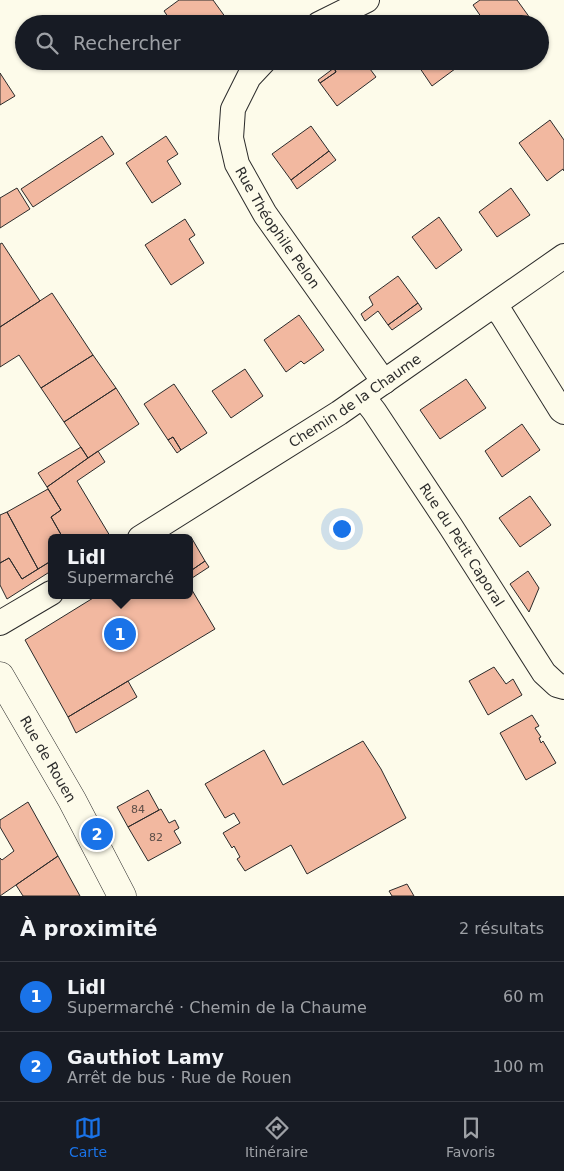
<!DOCTYPE html>
<html lang="fr">
<meta charset="utf-8">
<style>
body{margin:0;font-family:"DejaVu Sans",sans-serif;background:#242831;color:#f1f3f6}
.you{position:absolute;left:341px;top:528px;width:18px;height:18px;margin:-12px;border:4px solid #fff;border-radius:50%;background:#1a73e8;box-shadow:0 0 0 8px #1a73e833}
.badge{display:grid;place-items:center;width:32px;height:32px;border-radius:50%;background:#1a73e8;color:#fff;font-size:16px;font-weight:700}
.pin{position:absolute;translate:-50% -50%;border:2px solid #fff;box-shadow:0 1px 5px #0006}
.popup{position:absolute;left:48px;top:534px;width:145px;height:65px;box-sizing:border-box;display:grid;place-content:center;border-radius:8px;background:#171b24;filter:drop-shadow(0 1px 4px #0005);font-size:16px;white-space:nowrap;color:#9ea1a6}
.popup b{font-size:19px;color:#f1f3f6}
.popup::after{content:'';position:absolute;left:50%;top:100%;margin-left:-10px;border:10px solid transparent;border-top-color:#171b24}
.list{margin:0;padding:0;list-style:none}
h2{display:flex;justify-content:space-between;align-items:center;height:65px;margin:0;padding:0 20px;font-size:21px}
h2 small{font-size:16px;font-weight:400;color:#9ea1a6}
.list li{display:grid;grid-template-columns:32px 1fr auto;gap:15px;align-items:center;box-sizing:border-box;height:70px;padding:0 20px;border-top:1px solid #363941}
.list b{display:block;font-size:19px;white-space:nowrap}
.list p{margin:0;font-size:16px;white-space:nowrap;color:#9ea1a6}
.list em{font-size:16px;font-style:normal;color:#9ea1a6}
.icon{flex:none;width:28px;height:28px;fill:none;stroke:currentColor;stroke-width:2;stroke-linecap:round;stroke-linejoin:round}
.map{position:relative;flex:none;width:564px;height:896px;overflow:hidden}
.search{position:absolute;background:#171b24;box-shadow:0 1px 4px #0004;left:15px;right:15px;top:15px;height:55px;display:flex;align-items:center;gap:12px;box-sizing:border-box;padding:0 18px;border-radius:28px;color:#9ea1a6;font-size:19px}
.sheet{height:205px;background:#171b24}
nav{display:flex;justify-content:space-around;align-items:center;box-sizing:border-box;height:70px;border-top:1px solid #363941;background:#171b24;font-size:14px;color:#9ea1a6}
nav a{display:grid;justify-items:center;gap:2px}
nav .on{color:#1a73e8}
.map>svg:first-child{display:block}
</style>
<div class="map">
<svg width="564" height="896" viewBox="0 0 564 896">
<rect width="100%" height="100%" fill="#fdfbea"/>
<path fill="#f2b8a0" stroke="#2b2b2b" d="M179 0H213L226 18 219 24H173L164 11Z
M480 0H517L530 18 522 24H486L473 5Z
M343 61H364L376 77 337 106 320 83 336 72 334 68Z
M415 61H462L463 63 432 86Z
M334 68 336 72 320 83 318 80Z
M0 73 15 96 0 105Z
M550 120 564 140V171L563 169 547 181 519 143Z
M311 126 329 151 291 180 272 154Z
M102 136 114 154 33 207 21 189Z
M166 136 178 154 167 161 181 184 152 203 126 163Z
M329 151 336 160 297 189 291 180Z
M17 188 30 209 0 228V198Z
M511 188 530 215 497 237 479 212Z
M439 217 462 250 436 269 412 237Z
M185 219 195 235 189 239 204 263 171 285 145 245Z
M2 243 40 301 0 327V244Z
M398 276 418 303 388 325 378 311 365 321 361 314 373 305 369 297Z
M52 293 93 355 41 388 19 355 0 367V327Z
M418 303 422 309 392 330 388 325Z
M299 315 324 350 304 364 301 361 286 372 264 340Z
M93 355 116 388 64 422 41 388Z
M245 369 263 396 231 418 212 391Z
M466 379 486 408 440 439 420 410Z
M174 384 207 433 181 450 173 437 168 440 144 404Z
M116 388 139 424 88 458 64 422Z
M522 424 540 450 502 477 485 451Z
M173 437 181 450 177 453 168 440Z
M81 447 88 458 47 487 38 473Z
M98 451 105 462 77 481 110 536 107 538H63L51 517 61 510 47 487Z
M48 489 61 510 51 517 63 538H51V561L38 569 7 512Z
M530 496 551 525 520 547 499 518Z
M7 512 38 569 22 579 9 558 0 563V515Z
M191 537 205 561 189 572V539Z
M9 558 22 579 51 561V571L7 599 0 585V563Z
M205 561 209 567 189 580V572Z
M528 571 539 588 529 612 510 584Z
M189 585 215 629 68 717 25 640 98 595H189Z
M494 667 506 684 513 679 522 695 488 715 469 681Z
M128 681 137 697 76 733 68 717Z
M532 715 539 726 535 728 541 737 539 738 541 743 543 741 556 763 526 780 500 733Z
M363 741 381 769 406 818 307 874 291 845 245 871 237 859 240 857 234 846 232 848 223 833 240 823 234 813 225 818 205 784 264 750 283 785Z
M148 790 159 810 128 827 117 807Z
M28 802 58 856 0 896V858L2 860 14 851 0 827V820Z
M161 809 169 823 175 820 179 828 174 831 181 843 148 861 128 827Z
M58 856 80 896H23L16 885Z
M407 884 414 896H392L389 891Z"/>
<g fill="none" stroke-linecap="round" stroke-linejoin="round">
<defs>
<g id="street">
<path d="M319 24 367 0"/>
<path id="s1" d="M264 61 249 77 233 109 231 138 237 164 265 214 384 382"/>
<path d="M493 306 502 315 561 410 564 412"/>
<path id="s2" d="M363 397 374 411 451 527 544 673 557 685 564 687"/>
<path id="s3" d="M140 538 339 413 564 256"/>
<path d="M0 623 51 593"/>
</g>
<g id="secondary">
<path id="s4" d="M0 676 72 800 122 896"/>
</g>
</defs>
<use href="#street" stroke="#2b2b2b" stroke-width="26"/>
<use href="#secondary" stroke="#2b2b2b" stroke-width="29"/>
<use href="#street" stroke="#fdfbea" stroke-width="24"/>
<use href="#secondary" stroke="#fdfbea" stroke-width="28"/>
</g>
<g text-anchor="middle" stroke-width="4" stroke-linejoin="round" paint-order="stroke">
<g font-size="11" fill="#5d4e48">
<text x="138" y="813">84</text>
<text x="156" y="841">82</text>
</g>
<g font-size="14" fill="#2b2b2b" stroke="#fdfbea">
<text dy="5" stroke="none"><textPath href="#s1" startOffset="189">Rue Théophile Pelon</textPath></text>
<text dy="5" stroke="none"><textPath href="#s3" startOffset="255">Chemin de la Chaume</textPath></text>
<text dy="5" stroke="none"><textPath href="#s2" startOffset="178">Rue du Petit Caporal</textPath></text>
<text dy="5" stroke="none"><textPath href="#s4" startOffset="96">Rue de Rouen</textPath></text>
</g>
</g>
</svg>
<div class="you"></div>
<div class="pin badge" style="left:120px;top:634px">1</div>
<div class="popup"><b>Lidl</b>Supermarché</div>
<div class="pin badge" style="left:97px;top:834px">2</div>
<div class="search"><svg class="icon" aria-label="search" viewBox="0 0 24 24"><circle cx="10" cy="10" r="6"/><path d="M15 15l6 6"/></svg>Rechercher</div>
</div>
<section class="sheet">
<h2>À proximité<small>2 résultats</small></h2>
<ul class="list">
<li><span class="badge">1</span><div><b>Lidl</b><p>Supermarché · Chemin de la Chaume</p></div><em>60 m</em></li>
<li><span class="badge">2</span><div><b>Gauthiot Lamy</b><p>Arrêt de bus · Rue de Rouen</p></div><em>100 m</em></li>
</ul>
</section>
<nav>
<a class="on"><svg class="icon" aria-label="map" viewBox="0 0 24 24"><path d="M3 6l6-2 6 2 6-2v14l-6 2-6-2-6 2zM9 4v14M15 6v14"/></svg>Carte</a>
<a><svg class="icon" aria-label="directions" viewBox="0 0 24 24"><path d="M12 3l9 9-9 9-9-9zM9 14v-3h6M13 9l2 2-2 2"/></svg>Itinéraire</a>
<a><svg class="icon" aria-label="saved" viewBox="0 0 24 24"><path d="M7 4h10v16l-5-4-5 4z"/></svg>Favoris</a>
</nav>
